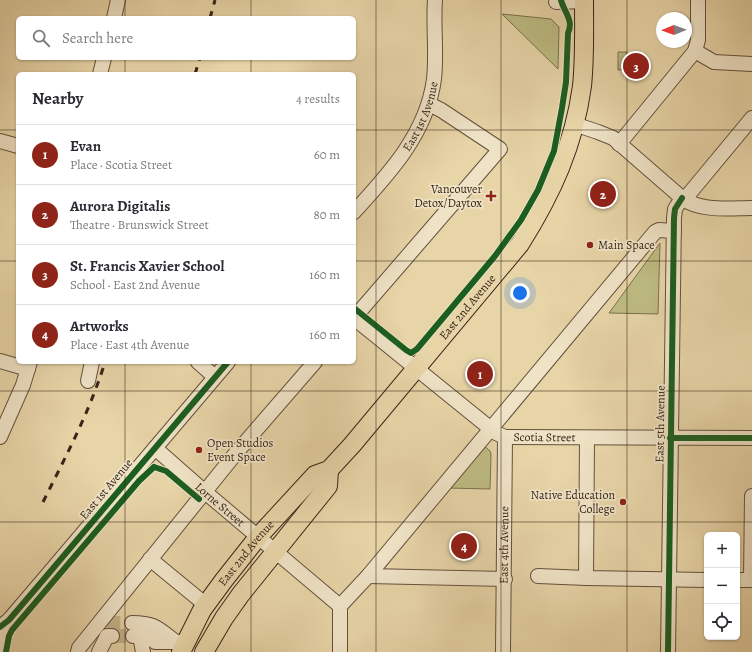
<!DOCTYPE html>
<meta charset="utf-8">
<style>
body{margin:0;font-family:Alegreya,serif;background:#f2f2f3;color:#2b2b33}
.controls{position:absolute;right:12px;bottom:12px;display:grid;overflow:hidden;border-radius:6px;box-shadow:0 1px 3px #0004}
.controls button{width:36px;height:36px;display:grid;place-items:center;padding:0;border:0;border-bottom:1px solid #e1e1e2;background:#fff;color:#2b2b33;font:20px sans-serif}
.compass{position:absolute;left:656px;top:12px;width:36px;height:36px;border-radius:50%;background:#fff;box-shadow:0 1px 3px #0004;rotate:269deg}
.you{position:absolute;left:520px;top:293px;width:14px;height:14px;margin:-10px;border:3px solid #fff;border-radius:50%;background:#1a73e8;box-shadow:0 0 0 6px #1a73e833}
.badge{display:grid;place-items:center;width:26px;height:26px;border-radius:50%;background:#8f2418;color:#fff;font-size:13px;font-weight:700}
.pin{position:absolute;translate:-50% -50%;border:2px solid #fff;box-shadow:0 1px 4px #0006}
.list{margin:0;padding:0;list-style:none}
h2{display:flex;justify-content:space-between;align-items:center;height:52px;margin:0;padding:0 16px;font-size:17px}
h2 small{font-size:13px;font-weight:400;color:#7c7c81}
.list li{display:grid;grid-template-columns:26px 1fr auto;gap:12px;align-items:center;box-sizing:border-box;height:60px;padding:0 16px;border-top:1px solid #e1e1e2}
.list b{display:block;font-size:15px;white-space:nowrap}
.list p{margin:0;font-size:13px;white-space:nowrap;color:#7c7c81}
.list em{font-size:13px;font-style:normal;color:#7c7c81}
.icon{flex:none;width:22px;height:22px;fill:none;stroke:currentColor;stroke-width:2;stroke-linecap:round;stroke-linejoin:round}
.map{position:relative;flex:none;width:752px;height:652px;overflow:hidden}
.search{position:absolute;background:#fff;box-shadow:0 1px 3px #0004;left:16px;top:16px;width:340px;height:44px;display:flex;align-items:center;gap:10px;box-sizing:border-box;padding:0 14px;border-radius:6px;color:#7c7c81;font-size:15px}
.panel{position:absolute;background:#fff;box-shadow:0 1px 3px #0004;left:16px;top:72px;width:340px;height:292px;border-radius:6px}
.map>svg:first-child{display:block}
</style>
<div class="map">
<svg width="752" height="652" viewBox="0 0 752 652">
<rect width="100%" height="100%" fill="#e7d4a7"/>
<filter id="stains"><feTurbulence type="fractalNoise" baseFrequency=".005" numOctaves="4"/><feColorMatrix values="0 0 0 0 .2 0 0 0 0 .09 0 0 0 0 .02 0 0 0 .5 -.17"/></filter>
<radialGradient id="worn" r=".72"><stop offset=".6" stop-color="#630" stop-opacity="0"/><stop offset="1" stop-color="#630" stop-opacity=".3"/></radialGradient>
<path fill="#bdbb82" stroke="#7a704d" d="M502 14 551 19 559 27 558 69Z
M618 52H627V69L618 70Z
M660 243 658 314 609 313Z
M483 445 490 451 491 454 490 489 448 488Z"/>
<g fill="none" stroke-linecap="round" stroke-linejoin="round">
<path stroke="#c4b18a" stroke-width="14" stroke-dasharray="14 7" stroke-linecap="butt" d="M110 629 113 623H132
M112 636H133"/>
<defs>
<g id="minor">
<path d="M556 2 584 1"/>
<path d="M114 18 118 0"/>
<path d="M695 51 714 62 752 64"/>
<path d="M100 74 104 58"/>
<path d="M574 124 598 132 613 138 682 198C701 212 730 208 752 208"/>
<path d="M0 141 18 146"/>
<path d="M619 144 695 51 698 40V0"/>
<path d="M684 200 752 118"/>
<path id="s1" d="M354 212C389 174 427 133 434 79 437 53 433 26 435 0"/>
<path id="s2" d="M354 318 496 433 505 437 752 438"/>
<path d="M354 318 500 149 441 110 429 104"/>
<path d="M0 361 28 369"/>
<path d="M198 362 215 377"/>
<path d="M88 381 92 362"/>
<path d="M0 437 23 385 30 362"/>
<path id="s3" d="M155 448 205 492 340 606"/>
<path d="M150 559 206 605"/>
<path d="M368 576 505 579"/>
<path d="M538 576 586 578 707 580"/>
<path d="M586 578 587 438"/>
<path d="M737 580H752"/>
<path d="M751 580 752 496"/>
<path d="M340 606 368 576 655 232 659 230 674 231"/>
<path d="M132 623C156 623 158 629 176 642"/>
<path d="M0 627 9 620 44 579 228 362"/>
<path d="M133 636H148L155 642H185"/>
<path d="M140 636 143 652"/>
<path d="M1 652 4 633 9 620"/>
<path d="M78 652 79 648 236 453 315 362"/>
<path d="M99 652 107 636H112"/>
<path d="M340 652V606"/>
<path id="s4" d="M503 652 505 437"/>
<path d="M668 652 674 218 675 209 682 198"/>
</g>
<g id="major">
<path id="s5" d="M181 652 202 610 224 580 258 537 315 475 329 470 352 445 520 244C552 193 574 145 582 86 585 57 584 29 584 0"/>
<path d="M204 652 224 618 241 594 328 486 329 470"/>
</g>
</defs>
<use href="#minor" stroke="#64503c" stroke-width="16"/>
<use href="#major" stroke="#382418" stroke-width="20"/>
<use href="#minor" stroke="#efe3c6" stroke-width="14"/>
<use href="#major" stroke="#e7d4a7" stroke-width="18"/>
<path stroke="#382418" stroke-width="3" stroke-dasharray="7 7" stroke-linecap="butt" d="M210 18 215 0
M195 74 200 58
M43 502C66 456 90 411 105 362"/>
<defs>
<path id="cycleway" d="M354 308 406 350 411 353 417 349 495 256 521 220 538 190 554 151 562 108 566 82 568 33C574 20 564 12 561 0
M670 438H752
M154 467 166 471 199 499
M0 627 9 620 44 579 228 362
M6 652 9 636 12 630 139 481 154 467
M668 652 674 218 675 209 682 198"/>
</defs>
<use href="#cycleway" stroke="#efe3c6" stroke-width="8"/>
<use href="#cycleway" stroke="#1b5e20" stroke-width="6"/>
</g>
<path fill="none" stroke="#382418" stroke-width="1" stroke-opacity="0.55" d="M125 0V18M251 0V18M376 0V652M501 0V652M627 0V652M125 58V74M251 58V74M0 130H18M354 130H752M0 261H18M354 261H752M125 362V652M251 362V652M0 391H752M0 522H752"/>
<g fill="#8f2418" stroke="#efe3c6" stroke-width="1.5">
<path d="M489 190h4v4h4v4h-4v4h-4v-4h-4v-4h4z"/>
<circle cx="590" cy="245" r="4"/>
<circle cx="199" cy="450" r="4"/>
<circle cx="623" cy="502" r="4"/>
</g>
<g text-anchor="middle" stroke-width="3.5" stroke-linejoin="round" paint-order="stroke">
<g font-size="12" fill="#382418" stroke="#efe3c6">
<text dy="4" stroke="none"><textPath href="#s1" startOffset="118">East 1st Avenue</textPath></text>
<text dy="4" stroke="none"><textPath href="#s5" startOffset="452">East 2nd Avenue</textPath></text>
<text transform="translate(660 424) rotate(-89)" y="4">East 5th Avenue</text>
<text dy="4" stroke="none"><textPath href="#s2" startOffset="232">Scotia Street</textPath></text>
<text transform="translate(106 489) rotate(-50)" y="4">East 1st Avenue</text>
<text dy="4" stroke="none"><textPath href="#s3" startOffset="86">Lorne Street</textPath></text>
<text dy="4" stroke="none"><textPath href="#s4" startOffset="107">East 4th Avenue</textPath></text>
<text dy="4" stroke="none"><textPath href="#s5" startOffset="119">East 2nd Avenue</textPath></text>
</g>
<g font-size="12" fill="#382418" stroke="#efe3c6" text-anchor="end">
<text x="482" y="193">Vancouver<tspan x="482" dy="14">Detox/Daytox</tspan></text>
<text x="598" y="249" text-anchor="start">Main Space</text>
<text x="207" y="447" text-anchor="start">Open Studios<tspan x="207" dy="14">Event Space</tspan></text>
<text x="615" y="499">Native Education<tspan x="615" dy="14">College</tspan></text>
</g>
</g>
<rect width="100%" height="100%" filter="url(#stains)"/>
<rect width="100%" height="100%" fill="url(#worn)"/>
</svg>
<div class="controls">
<button>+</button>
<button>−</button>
<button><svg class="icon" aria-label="locate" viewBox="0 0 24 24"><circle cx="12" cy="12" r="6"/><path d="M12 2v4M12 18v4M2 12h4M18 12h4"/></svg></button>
</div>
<svg class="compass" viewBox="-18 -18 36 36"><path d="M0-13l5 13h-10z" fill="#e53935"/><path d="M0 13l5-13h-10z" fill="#7c7c81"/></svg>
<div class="you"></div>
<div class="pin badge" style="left:480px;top:374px">1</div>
<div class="pin badge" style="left:603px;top:194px">2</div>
<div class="pin badge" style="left:636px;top:66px">3</div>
<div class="pin badge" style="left:464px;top:546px">4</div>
<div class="search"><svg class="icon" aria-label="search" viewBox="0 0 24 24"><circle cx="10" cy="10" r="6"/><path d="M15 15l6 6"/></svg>Search here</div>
<section class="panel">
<h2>Nearby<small>4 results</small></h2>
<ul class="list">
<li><span class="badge">1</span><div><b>Evan</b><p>Place · Scotia Street</p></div><em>60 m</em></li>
<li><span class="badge">2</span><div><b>Aurora Digitalis</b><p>Theatre · Brunswick Street</p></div><em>80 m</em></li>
<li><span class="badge">3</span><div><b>St. Francis Xavier School</b><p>School · East 2nd Avenue</p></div><em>160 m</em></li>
<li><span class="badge">4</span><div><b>Artworks</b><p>Place · East 4th Avenue</p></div><em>160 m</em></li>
</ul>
</section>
</div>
